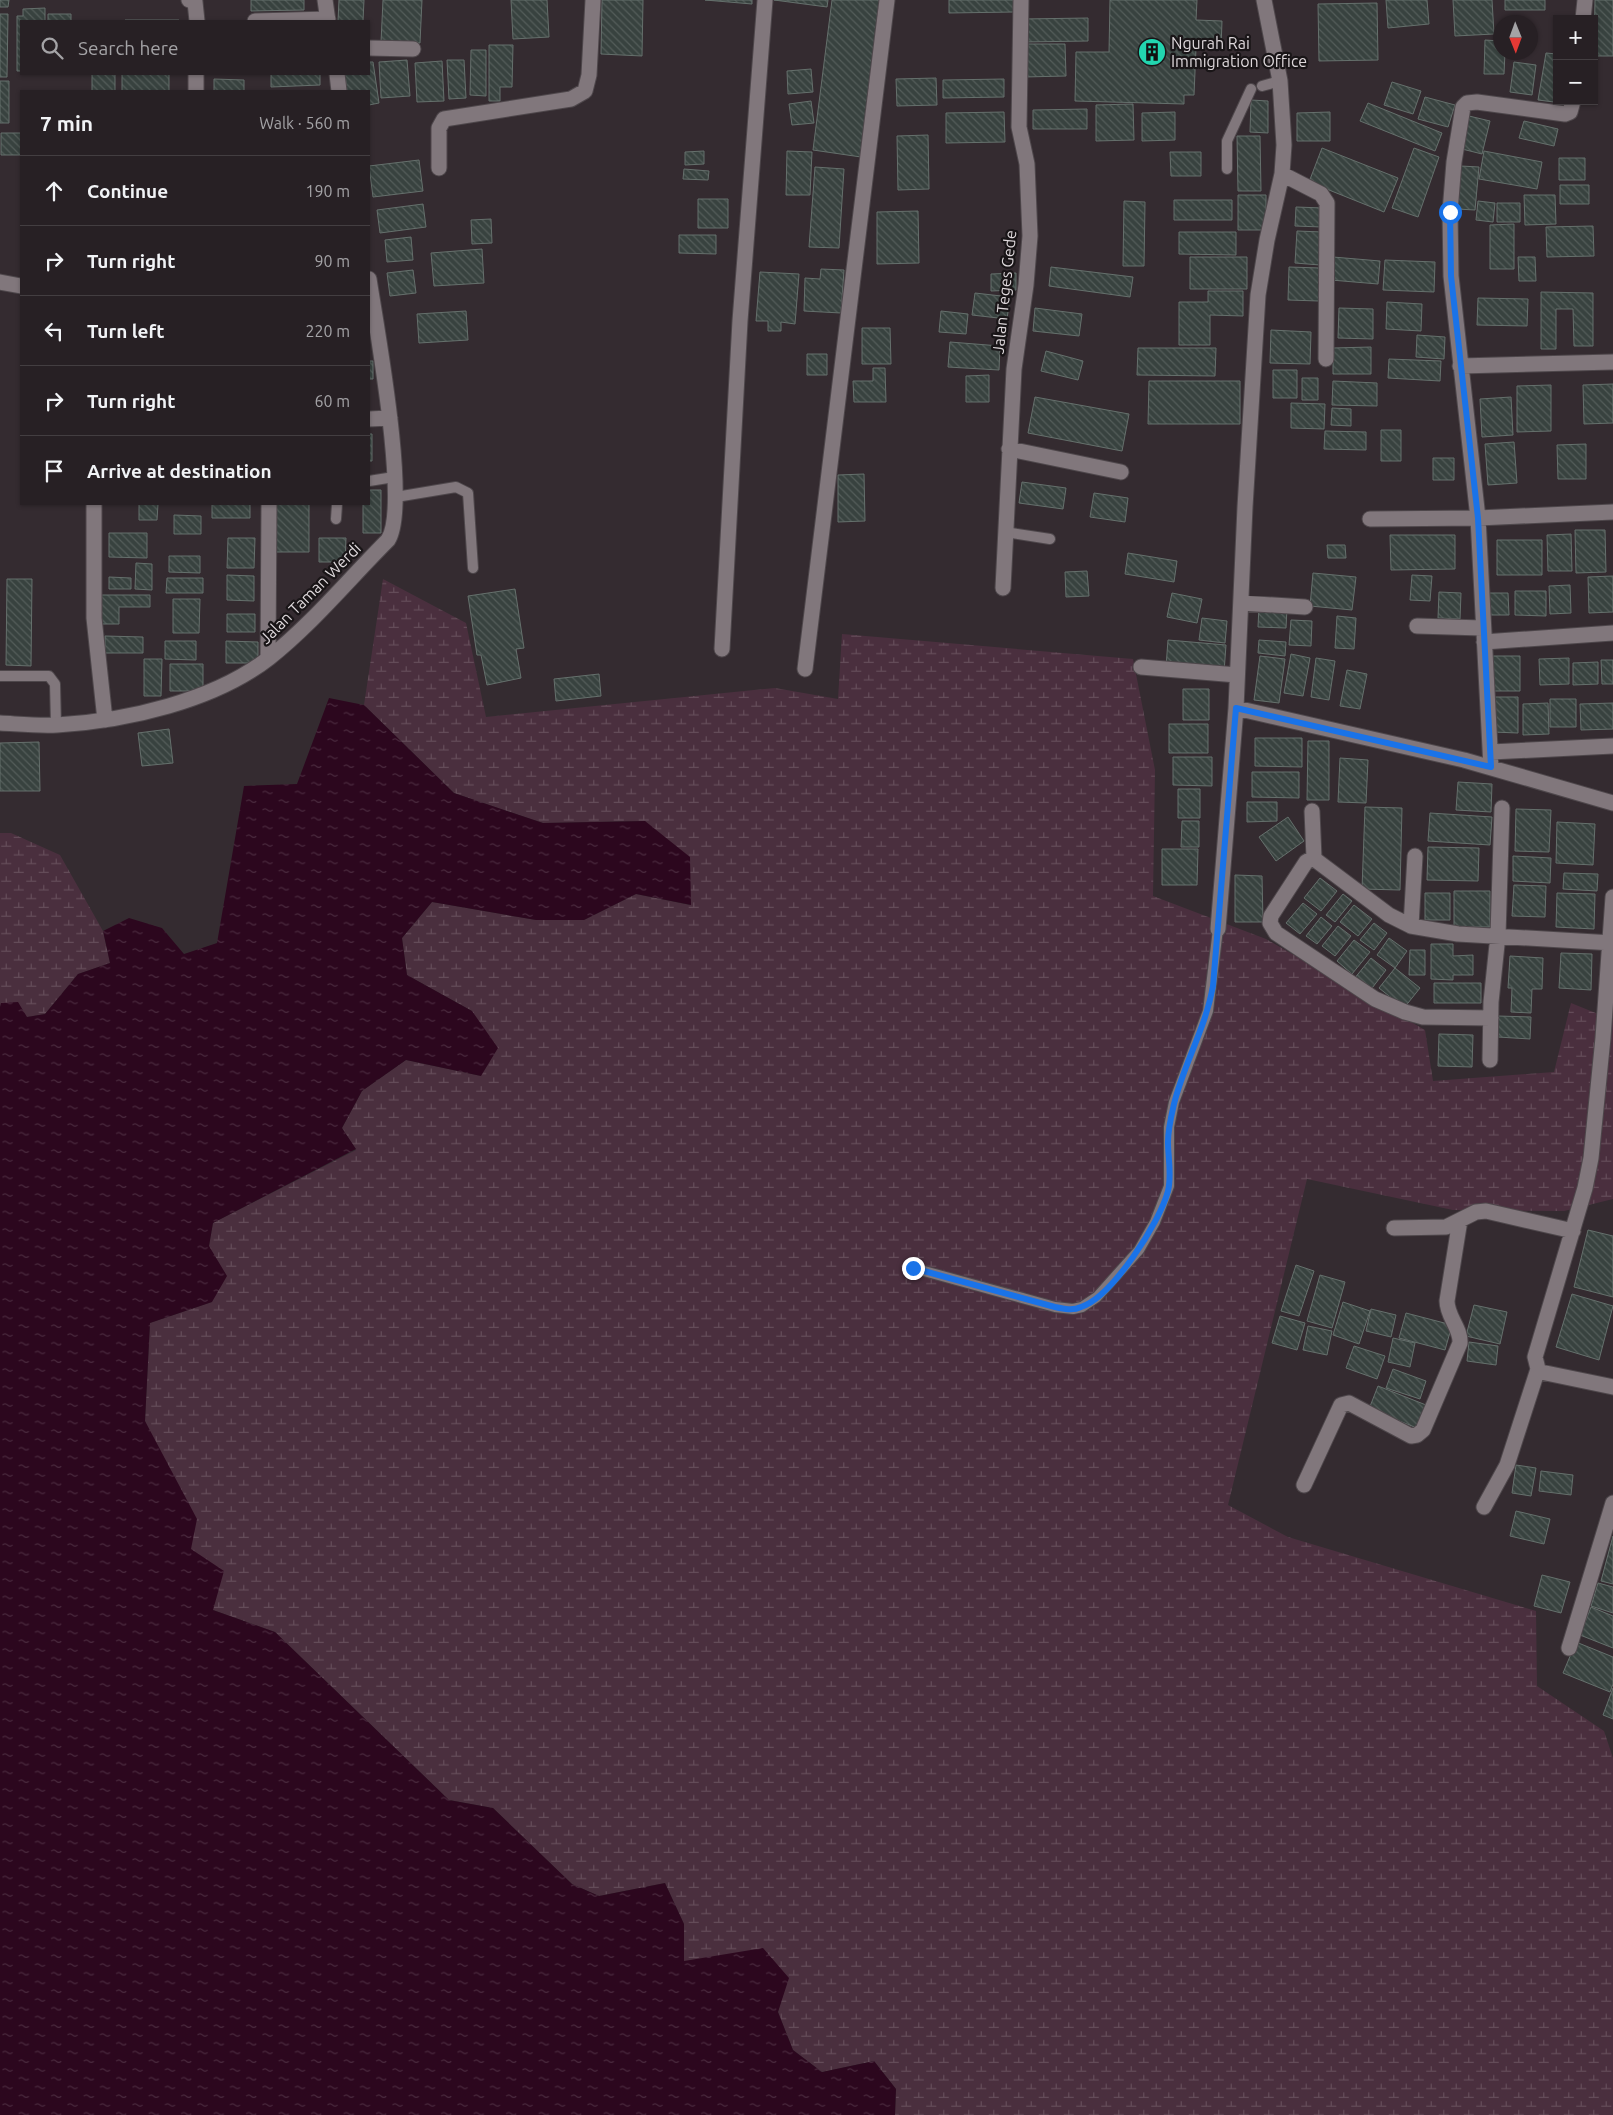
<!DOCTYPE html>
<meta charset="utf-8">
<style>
body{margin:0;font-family:Ubuntu,sans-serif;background:#2f282c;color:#f1f3f6}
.controls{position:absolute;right:15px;top:15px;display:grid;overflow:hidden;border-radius:0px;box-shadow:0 1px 4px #0004}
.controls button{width:45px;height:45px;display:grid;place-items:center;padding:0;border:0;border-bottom:1px solid #433e41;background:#272024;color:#f1f3f6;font:25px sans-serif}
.compass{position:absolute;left:1493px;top:15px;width:45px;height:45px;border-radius:50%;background:#272024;box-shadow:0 1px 4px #0004;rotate:179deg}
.stop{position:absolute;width:15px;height:15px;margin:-11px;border:4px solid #1a73e8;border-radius:50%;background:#fff}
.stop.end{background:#1a73e8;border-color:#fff;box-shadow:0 1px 5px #0008}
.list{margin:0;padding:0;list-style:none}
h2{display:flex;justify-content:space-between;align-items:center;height:65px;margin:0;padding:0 20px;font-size:21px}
h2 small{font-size:16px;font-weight:400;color:#a4a3a6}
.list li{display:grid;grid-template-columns:32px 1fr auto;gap:15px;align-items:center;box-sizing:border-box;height:70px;padding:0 20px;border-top:1px solid #433e41}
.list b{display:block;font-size:19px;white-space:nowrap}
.list em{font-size:16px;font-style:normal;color:#a4a3a6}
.icon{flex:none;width:28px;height:28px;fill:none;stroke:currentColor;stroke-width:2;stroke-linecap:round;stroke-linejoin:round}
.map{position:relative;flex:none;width:1613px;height:2115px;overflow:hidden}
.search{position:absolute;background:#272024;box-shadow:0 1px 4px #0004;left:20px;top:20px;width:350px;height:55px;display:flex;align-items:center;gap:12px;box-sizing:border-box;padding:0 18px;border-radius:0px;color:#a4a3a6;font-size:19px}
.panel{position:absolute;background:#272024;box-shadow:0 1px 4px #0004;left:20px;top:90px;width:350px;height:415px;border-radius:0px}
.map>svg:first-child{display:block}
</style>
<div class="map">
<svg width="1613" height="2115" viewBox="0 0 1613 2115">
<defs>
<pattern id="wetland-marsh" width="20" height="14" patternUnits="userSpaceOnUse" patternTransform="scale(1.25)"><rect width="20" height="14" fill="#4a2f3e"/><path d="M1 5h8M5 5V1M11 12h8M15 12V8" fill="none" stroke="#644c59"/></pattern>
<pattern id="water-ripples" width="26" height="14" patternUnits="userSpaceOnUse" patternTransform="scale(1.25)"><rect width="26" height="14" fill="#2c071e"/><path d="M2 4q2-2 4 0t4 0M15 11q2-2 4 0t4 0" fill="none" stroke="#4a2a3e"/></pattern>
<pattern id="building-back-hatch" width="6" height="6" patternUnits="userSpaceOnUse" patternTransform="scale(1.25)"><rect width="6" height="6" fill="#38423f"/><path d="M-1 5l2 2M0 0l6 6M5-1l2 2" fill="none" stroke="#545d5a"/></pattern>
</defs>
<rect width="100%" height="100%" fill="#342b30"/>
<path fill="url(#wetland-marsh)" d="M383 579 466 623 486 717 775 688 838 699 842 634 1133 659 1155 770 1153 896 1266 939 1425 1030 1433 1081 1554 1072 1571 1003 1613 1020V1199L1564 1211 1453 1210 1307 1179 1228 1505 1288 1537 1536 1611 1537 1686 1604 1731 1613 1758V2115H895L896 2089 874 2061 822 2072 793 2050 778 2012 788 1978 684 1961V1924L665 1883 599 1896 572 1884 493 1808 449 1800 275 1632 213 1610 145 1421 150 1323 212 1302 209 1246 213 1223 356 1150 342 1128 362 1091 406 1060 481 1076 472 1011 407 975 402 938 432 902 536 920H584L636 894 690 905 645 821 543 823 454 793 364 705Z
M0 833H11L60 855 103 931 110 963 78 974 45 1014 27 1017 2 1003 0 1007Z"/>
<path fill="url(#water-ripples)" d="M329 698 364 705 454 793 543 823 645 821 690 857 691 905 636 894 584 920H536L432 902 402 938 407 975 472 1011 498 1048 481 1076 406 1060 362 1091 342 1128 356 1149 213 1223 209 1246 227 1276 212 1302 150 1323 145 1421 197 1519 191 1549 224 1571 213 1610 275 1632 449 1800 493 1808 572 1884 599 1896 665 1883 684 1924V1961L763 1948 789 1978 778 2012 793 2050 822 2072 874 2061 896 2089 895 2115H0V1007L1 1003 18 1002 27 1017 45 1014 78 974 110 963 103 931 129 918 162 928 184 954 217 943 244 786 297 784Z"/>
<path fill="url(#building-back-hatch)" stroke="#65706c" d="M0 0H9L8 7H0Z
M251 0H304V10L251 11Z
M339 0H364L363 21H338Z
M383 0H422L420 43 381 42Z
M511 0H547L549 37 513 39Z
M602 0H643L642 56 601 54Z
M705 0H752V4Z
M774 0H828L827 7Z
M832 0H881L861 157 813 150Z
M949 0H1014V12L949 13Z
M1110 0H1197L1196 20 1222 21 1221 48H1196L1194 95H1184V104L1075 101 1076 52H1109Z
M1386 0H1427L1429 24 1388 28Z
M1453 0H1492L1494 34 1455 36Z
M1505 0H1545V10H1505Z
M1595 0H1613V56H1594Z
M1377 3 1378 60 1319 61 1318 4Z
M45 8V21H21V71H17V16H23V9Z
M0 14H8L7 77H0Z
M48 14H71V21H48Z
M1088 18V41L1023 42V19Z
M125 20H179V21H125Z
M1485 40 1500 41V52H1505L1504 74H1484Z
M1023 44H1065L1066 76 1024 77Z
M489 45H513L512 87H500V101H489Z
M471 50H486V96L470 95Z
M1546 53 1557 54V101H1562V103L1538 100Z
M407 60 410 96 381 98 379 62Z
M447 60H464L466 98 449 99Z
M442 61 444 101 417 102 415 63Z
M369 62H373L379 103 369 105V91H347L345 74H369Z
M1514 62 1536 65 1532 95 1510 92Z
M811 69 813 92 788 94 787 71Z
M92 74H115V91H92Z
M122 74H169V91H122Z
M271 74H320V85L271 87Z
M936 78 937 105 897 106 896 79Z
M214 79 244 80V91H214Z
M1004 79V97L943 98V80Z
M0 81H9V123H0Z
M1392 82 1421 91 1413 114 1384 105Z
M1425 97 1455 105 1448 127 1418 119Z
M1251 100 1268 101V133L1250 132Z
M811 101 814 123 792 125 789 104Z
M1368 103 1442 133 1435 151 1360 121Z
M1133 104 1134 140 1096 141V105Z
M1087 109V129H1033V110Z
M1004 112 1005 142 946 143V113Z
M1175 112V140L1142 141V113Z
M1330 112V141H1297V113Z
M1469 116 1490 121 1482 154 1462 149Z
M1524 121 1558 129 1554 146 1519 138Z
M1 133H21V155H1Z
M928 135 929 189 898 190 897 136Z
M1237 136H1260L1261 191H1238Z
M1322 148 1398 178 1384 212 1309 182Z
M1414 148 1439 157 1418 217 1392 208Z
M704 151V164L685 165V152Z
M787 151 812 152 810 195H786Z
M1484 151 1542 162 1537 189 1479 179Z
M1170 152H1201V176H1171Z
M1559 158H1585V180H1559Z
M419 160 423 191 373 197 369 166Z
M1461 166 1479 167 1475 210 1457 209Z
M815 167 844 169 839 248 809 247Z
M684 169 709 171 708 180 683 179Z
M1560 185H1589V204H1560Z
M1238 195H1266V230H1238Z
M1524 195H1555L1556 224 1525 225Z
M698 199H728V228H698Z
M1174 200H1232V220H1174Z
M1124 201 1145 202 1144 266H1123Z
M1478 201 1495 203 1493 222 1476 220Z
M1497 203H1520V222H1497Z
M423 204 426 227 380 233 377 210Z
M1296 207 1323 208 1322 227 1295 226Z
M918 211 919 263 877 264V212Z
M491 219 492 243 472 244 471 220Z
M1514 224V269H1490V225Z
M1593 226 1594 256 1547 257 1546 227Z
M1297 231 1322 232 1320 265 1295 263Z
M1179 232H1236V255L1179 254Z
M679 235H716V254L679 253Z
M411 237 413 260 387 262 385 240Z
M482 249 484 283 434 286 431 253Z
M1190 257H1247V289H1190Z
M1333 257 1380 261 1378 284 1331 280Z
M1518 257H1535L1536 281H1519Z
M1385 260 1435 262 1434 292 1383 290Z
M1051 267 1133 277 1130 297 1049 286Z
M1289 267 1320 268 1319 301 1288 300Z
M821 269 844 270 841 313 804 311 805 278 820 279Z
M413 270 416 293 390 296 387 273Z
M760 272 799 274 795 324 781 322V331H768V321H756Z
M1016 273V290L991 291V274Z
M1208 291H1243V316L1210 315V345H1179V302H1208Z
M1541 292 1593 293V346H1574L1573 309H1556V349H1541Z
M975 293 1010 297 1007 319 972 315Z
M1478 298 1528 299 1527 326 1477 325Z
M1387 302 1422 304 1421 331 1386 329Z
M1035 308 1082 314 1079 336 1033 331Z
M1339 308 1373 309V339L1338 338Z
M466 311 468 340 419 343 417 314Z
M941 311 968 314 966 334 939 332Z
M862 328H890L891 364H862Z
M1271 330 1311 332 1310 364 1270 363Z
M1417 335 1445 337 1444 359 1416 357Z
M950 342 1000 346 999 370 948 367Z
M1371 347V374H1333V348Z
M1138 348H1216L1215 376 1137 375Z
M1046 351 1083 361 1078 380 1041 371Z
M807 354H827V375H807Z
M1389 359 1441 361 1440 381 1388 378Z
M369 361H373V379H369Z
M873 368H885L886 402H854L853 381H873Z
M1273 370H1297V398H1273Z
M989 375V402H966V376Z
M1302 378H1318V400H1302Z
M1149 381H1240V424H1148Z
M1333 381 1377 383V406L1332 405Z
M1613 384V423L1584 424 1583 385Z
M1551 385V431L1517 432V386Z
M1035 397 1129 414 1122 451 1028 433Z
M1511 397 1513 435 1482 437 1480 399Z
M1291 403 1325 404 1324 429 1291 428Z
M1332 408 1351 409V426L1331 425Z
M1381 430H1401V461H1381Z
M1325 431 1366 432V450L1324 449Z
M369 434H372V461H369Z
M1514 442 1517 483 1488 485 1485 444Z
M1586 444V479H1558L1557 445Z
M1433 458H1454V480H1433Z
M864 474 865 521 838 522V475Z
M1022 482 1066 488 1063 509 1019 503Z
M369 490H381V533H363V504H369Z
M1094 493 1128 498 1125 522 1090 517Z
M139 504H158L157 520H139Z
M212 504H250V518H212Z
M275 504H309V552H275Z
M174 515 201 516V534H174Z
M1575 530H1605L1606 572 1576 573Z
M109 533H147V558L109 557Z
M1571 534 1572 571H1548L1547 535Z
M1390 535H1455V569L1391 570Z
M228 538H255L254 568H227Z
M319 538H346L345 562H319Z
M1497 540H1542V575H1497Z
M1327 545H1345L1346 558H1328Z
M1128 553 1177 561 1174 582 1125 574Z
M169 556H200V573L169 572Z
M136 563 152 564V590L135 589Z
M1087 571 1089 596 1066 597 1065 572Z
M1313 573 1356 577 1352 610 1310 606Z
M227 575 254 576V601L227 600Z
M1412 575 1432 576 1430 601 1410 600Z
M1613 576V612L1589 613 1588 577Z
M109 577 131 578V589H109Z
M167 578H203V593H166Z
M7 579H32L31 666 6 665Z
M1570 585 1571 613 1550 614 1549 586Z
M515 589 524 648 516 649 521 678 487 685 481 655H477L468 596Z
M1515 591H1546V616L1515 615Z
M1439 592 1461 593 1460 619 1438 618Z
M1172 593 1202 599 1197 623 1167 617Z
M1488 593H1508L1509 615H1489Z
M101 595H150V607H119V624H101Z
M173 599H200L199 633H173Z
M1259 606 1287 608 1286 628 1258 627Z
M227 614H255V632H227Z
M1337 616 1356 618 1354 649 1335 648Z
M1202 618 1227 621 1225 643 1199 640Z
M1291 620 1312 621 1311 646 1289 645Z
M105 636 143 637V653H105Z
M1168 640 1226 645 1224 672 1166 667Z
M1259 640 1286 642 1285 656 1258 653Z
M165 641H196V660L165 659Z
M226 641 258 642V663H226Z
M1291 654 1310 658 1303 696 1284 693Z
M1260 656 1285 659 1279 703 1254 700Z
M1493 656H1520V691H1493Z
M1316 658 1335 661 1329 700 1311 697Z
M1569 658V684L1540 685 1539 659Z
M144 659H162L161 696H144Z
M1601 660H1613V684H1602Z
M1598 662V684L1573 685V663Z
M170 664H203V691H170Z
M1347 670 1367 674 1360 709 1340 706Z
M599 674 601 696 556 701 554 679Z
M1183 689H1209V720H1183Z
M1494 697H1518V733L1493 732Z
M1550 699H1576V727H1550Z
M1548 703 1549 734 1523 735V704Z
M1613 703V729L1581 730 1580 704Z
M1169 724H1208V753H1169Z
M169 729 173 763 142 766 138 733Z
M1255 738H1302V767L1255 766Z
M1308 741H1329V800H1307Z
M39 742 40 791H0V743Z
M1173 757H1212V786L1173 785Z
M1340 758 1368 760 1366 803 1338 802Z
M1252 772H1299V798L1252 797Z
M1458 782 1492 784 1491 812 1456 810Z
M1178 789H1200V818H1178Z
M1247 802H1277V821L1247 822Z
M1365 807 1402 808 1400 890 1362 889Z
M1516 809 1551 810 1549 852 1515 851Z
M1430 813 1492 817 1490 845 1428 841Z
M1288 817 1304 841 1276 861 1259 837Z
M1182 821H1199V847H1181Z
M1557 822 1595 824 1593 865 1556 863Z
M1428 847 1479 848 1478 881 1427 880Z
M1162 849H1198L1197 885H1162Z
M1513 856 1551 858 1550 883 1513 881Z
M1564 873 1598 874 1597 891 1563 889Z
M1235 875 1262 876 1263 922H1235Z
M1320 878 1337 891 1321 911 1304 898Z
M1514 885 1546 886 1545 917 1512 916Z
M1454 891H1490V927H1454Z
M1425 893H1450V920H1425Z
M1557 893 1595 894 1594 929 1556 927Z
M1343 894 1352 901 1335 922 1326 915Z
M1303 903 1317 914 1300 934 1286 923Z
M1354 905 1372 919 1358 936 1340 922Z
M1321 917 1332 926 1317 944 1306 936Z
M1374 923 1387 933 1374 950 1360 940Z
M1338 926 1351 936 1335 956 1322 946Z
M1389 938 1407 951 1395 968 1377 955Z
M1354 940 1370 952 1352 974 1337 961Z
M1431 944H1453V956L1473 955V975H1453V980L1431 979Z
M1410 950H1425V975H1409Z
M1561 953 1592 954 1591 990 1559 988Z
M1510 956 1543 958 1542 989H1532L1531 1013 1511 1012 1512 988H1508Z
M1371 958 1386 970 1369 992 1354 979Z
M1395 968 1420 988 1404 1008 1379 988Z
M1434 983H1481V1003H1434Z
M1498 1016 1531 1017 1530 1039 1498 1037Z
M1439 1034 1473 1035 1472 1067 1438 1066Z
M1588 1230 1613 1236V1297L1574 1287Z
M1296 1265 1314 1271 1299 1316 1281 1311Z
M1320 1275 1345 1282 1332 1328 1307 1321Z
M1572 1294 1613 1306 1599 1360 1556 1347Z
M1343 1302 1370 1311 1359 1344 1333 1335Z
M1474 1305 1507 1312 1500 1344 1466 1336Z
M1371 1309 1396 1315 1391 1337 1366 1331Z
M1406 1313 1452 1325 1445 1350 1399 1338Z
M1280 1316 1305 1323 1297 1350 1272 1343Z
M1308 1326 1332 1331 1327 1355 1303 1350Z
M1393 1338 1415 1343 1410 1367 1388 1362Z
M1469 1342 1498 1346 1496 1365 1467 1361Z
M1354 1346 1385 1356 1377 1379 1346 1368Z
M1393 1369 1426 1381 1420 1399 1386 1388Z
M1378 1386 1426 1405 1417 1428 1369 1409Z
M1516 1465 1536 1468 1531 1496 1512 1493Z
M1541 1471 1573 1475 1571 1495 1539 1491Z
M1516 1511 1550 1519 1544 1544 1510 1536Z
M1613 1536V1584L1601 1581Z
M1542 1575 1570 1582 1561 1613 1534 1606Z
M1598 1583 1613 1587V1613L1591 1606Z
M1591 1607 1613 1616V1648L1580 1635Z
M1576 1642 1613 1657V1684L1610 1692 1563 1673Z
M1613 1688V1719L1603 1715Z"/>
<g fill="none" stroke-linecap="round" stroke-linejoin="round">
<defs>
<path id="lane" d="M1262 86 1280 81
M1227 169V141L1251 89
M369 481 394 477
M396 497 456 487 468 493 473 568
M336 519 337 504
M1005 532 1050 539
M0 676H49L55 684 56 725
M913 1268 1055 1307 1073 1309 1082 1307 1097 1297 1139 1250 1155 1222 1169 1186V1127L1174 1102 1208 1011 1218 929"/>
<path id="street" d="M189 0 195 2 197 21
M325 0 328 21
M1583 19 1585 0
M255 21 328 19
M369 48 413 49
M196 74V91
M337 74 339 91
M439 168V128L444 119 571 99 585 91 589 75 593 0
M1282 174 1321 194 1327 203 1326 359
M0 282 21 286
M1460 366 1613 362
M369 419 390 418
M1009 449 1121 472
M94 504V618L105 720
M1370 519 1478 518 1613 512
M1003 588 1014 369 1026 285 1030 236 1027 164 1019 127 1021 0
M1241 603 1305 607
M1417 626 1482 628
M1484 642 1613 633
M722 649 740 321 765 0
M268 658 269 504
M1141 667 1237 675
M805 669 887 0
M1236 708 1464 760 1613 803
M0 723C19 724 38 726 57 725 126 721 214 701 269 658 312 624 349 579 388 540 410 507 376 325 369 279
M1491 752 1613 746
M1491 767 1478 518 1451 276 1450 212 1454 162 1463 107 1467 103 1477 102 1565 114 1570 112 1573 101
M1312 811 1314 858
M1613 897 1603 1038 1591 1158 1585 1188 1535 1357 1538 1369 1541 1372 1613 1387
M1411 926 1415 856
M1218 929 1236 708 1245 507 1258 295 1267 240 1282 174 1284 145 1280 81 1264 0
M1491 1018 1423 1017 1405 1012 1375 999 1276 933 1270 923 1271 916 1306 862 1313 858 1389 915 1411 926 1458 934 1613 943
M1490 1060 1491 1002 1498 935 1502 808
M1394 1228 1446 1227 1476 1212 1486 1211 1573 1231
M1304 1485 1341 1405 1349 1403 1411 1436 1417 1435 1423 1430 1460 1343C1461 1328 1447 1317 1447 1301L1460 1220
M1484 1507 1507 1465 1538 1369
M1569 1648 1613 1503"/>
</defs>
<use href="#lane" stroke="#4e474b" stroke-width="12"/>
<use href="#street" stroke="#4e474b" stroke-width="17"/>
<use href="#lane" stroke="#81777c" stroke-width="10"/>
<use href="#street" stroke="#81777c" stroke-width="15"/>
</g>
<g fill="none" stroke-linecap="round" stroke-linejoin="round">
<path stroke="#1a73e8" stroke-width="6" d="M913 1268 1055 1307C1064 1309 1073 1311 1081 1307 1112 1297 1160 1222 1168 1191 1172 1175 1168 1158 1168 1142 1168 1129 1171 1117 1174 1104 1184 1063 1205 1030 1213 986L1236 708 1491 767 1478 518 1451 276 1450 212"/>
</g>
<defs>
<symbol id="building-disc" viewBox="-11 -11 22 22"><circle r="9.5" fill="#22d5af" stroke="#191517"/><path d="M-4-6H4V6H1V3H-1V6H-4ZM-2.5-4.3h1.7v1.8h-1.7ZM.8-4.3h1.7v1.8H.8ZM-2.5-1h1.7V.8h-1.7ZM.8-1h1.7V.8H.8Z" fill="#111"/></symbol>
</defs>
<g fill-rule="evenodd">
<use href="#building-disc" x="1136" y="36" width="32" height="32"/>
</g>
<g text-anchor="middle" stroke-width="4.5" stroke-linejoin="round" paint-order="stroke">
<g font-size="16" fill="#ded8db" stroke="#191517" text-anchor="start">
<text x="1171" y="49">Ngurah Rai<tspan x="1171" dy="18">Immigration Office</tspan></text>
</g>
<g font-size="16" fill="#ded8db" stroke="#191517">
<text transform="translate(1004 292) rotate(-84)" y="6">Jalan Teges Gede</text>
<text transform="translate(310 593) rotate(-45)" y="6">Jalan Taman Werdi</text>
</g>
</g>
</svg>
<div class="controls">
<button>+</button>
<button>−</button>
</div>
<svg class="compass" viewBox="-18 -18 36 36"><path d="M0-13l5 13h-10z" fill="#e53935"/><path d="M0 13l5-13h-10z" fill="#a4a3a6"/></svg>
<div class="stop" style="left:1450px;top:212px"></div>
<div class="stop end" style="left:913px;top:1268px"></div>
<div class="search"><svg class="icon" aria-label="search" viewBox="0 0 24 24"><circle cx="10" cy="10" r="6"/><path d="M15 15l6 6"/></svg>Search here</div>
<section class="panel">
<h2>7 min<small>Walk · 560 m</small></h2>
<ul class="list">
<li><svg class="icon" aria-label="ahead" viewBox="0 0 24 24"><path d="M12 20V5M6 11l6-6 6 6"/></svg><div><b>Continue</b></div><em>190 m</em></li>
<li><svg class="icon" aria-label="right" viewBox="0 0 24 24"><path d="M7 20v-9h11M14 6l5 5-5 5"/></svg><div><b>Turn right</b></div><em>90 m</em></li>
<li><svg class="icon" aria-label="left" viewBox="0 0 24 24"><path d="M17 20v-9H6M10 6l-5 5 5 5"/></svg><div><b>Turn left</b></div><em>220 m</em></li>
<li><svg class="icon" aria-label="right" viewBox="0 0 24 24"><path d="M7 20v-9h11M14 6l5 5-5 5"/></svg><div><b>Turn right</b></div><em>60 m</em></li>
<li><svg class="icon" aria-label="arrive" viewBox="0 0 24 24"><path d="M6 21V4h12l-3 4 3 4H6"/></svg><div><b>Arrive at destination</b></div></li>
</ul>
</section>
</div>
